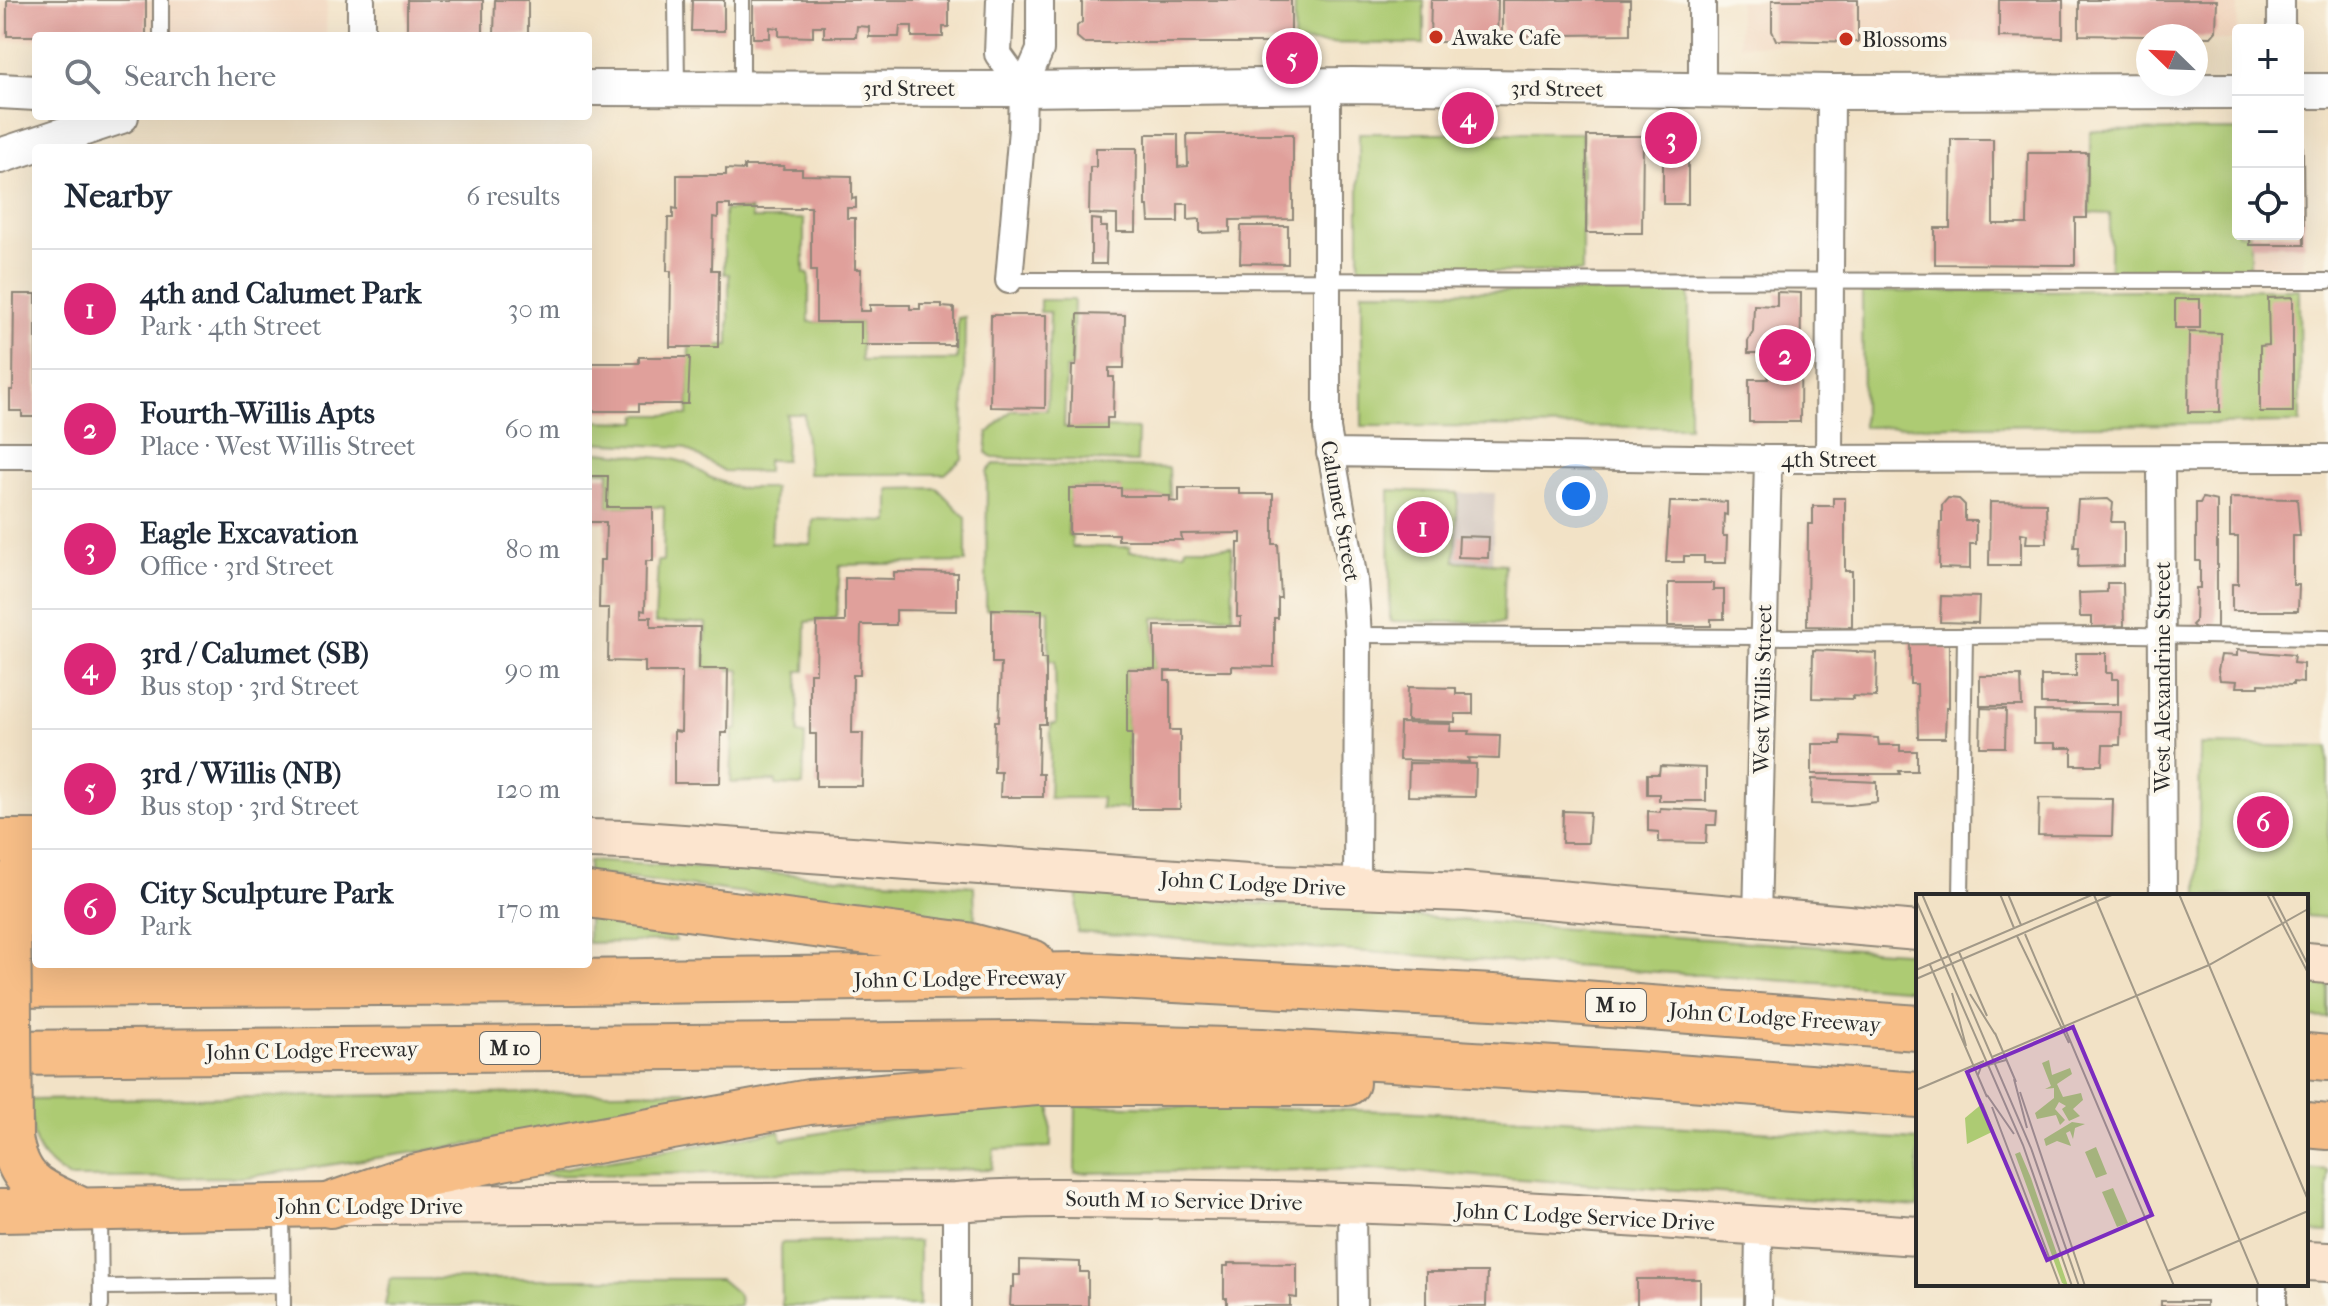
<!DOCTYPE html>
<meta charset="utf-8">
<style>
body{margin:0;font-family:"IM FELL French Canon",serif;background:#f6f6f7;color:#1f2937}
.controls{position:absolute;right:24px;top:24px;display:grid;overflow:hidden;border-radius:8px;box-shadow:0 8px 32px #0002}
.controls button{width:72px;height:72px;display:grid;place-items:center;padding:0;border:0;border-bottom:2px solid #e0e1e3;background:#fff;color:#1f2937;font:40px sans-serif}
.compass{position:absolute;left:2136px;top:24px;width:72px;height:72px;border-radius:50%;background:#fff;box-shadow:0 8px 32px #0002;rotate:293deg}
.you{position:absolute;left:1576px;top:496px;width:28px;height:28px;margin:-20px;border:6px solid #fff;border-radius:50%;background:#1a73e8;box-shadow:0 0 0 12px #1a73e833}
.badge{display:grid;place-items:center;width:52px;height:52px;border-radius:50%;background:#db2777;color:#fff;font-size:26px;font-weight:700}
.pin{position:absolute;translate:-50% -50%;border:4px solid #fff;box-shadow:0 2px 8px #0006}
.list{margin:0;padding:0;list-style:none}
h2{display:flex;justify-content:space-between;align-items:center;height:104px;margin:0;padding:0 32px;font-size:34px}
h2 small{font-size:26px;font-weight:400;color:#747a83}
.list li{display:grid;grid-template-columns:52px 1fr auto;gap:24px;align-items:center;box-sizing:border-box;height:120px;padding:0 32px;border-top:2px solid #e0e1e3}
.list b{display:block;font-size:30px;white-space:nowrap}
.list p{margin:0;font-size:26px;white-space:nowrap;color:#747a83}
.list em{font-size:26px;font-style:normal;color:#747a83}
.icon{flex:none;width:44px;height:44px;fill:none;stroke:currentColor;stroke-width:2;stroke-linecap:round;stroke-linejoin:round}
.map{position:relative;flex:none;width:2328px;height:1306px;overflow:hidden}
.search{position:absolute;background:#fff;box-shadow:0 8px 32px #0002;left:32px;top:32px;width:560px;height:88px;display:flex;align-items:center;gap:20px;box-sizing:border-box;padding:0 28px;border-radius:8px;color:#747a83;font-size:30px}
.panel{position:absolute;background:#fff;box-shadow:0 8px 32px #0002;left:32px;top:144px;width:560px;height:824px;border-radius:8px}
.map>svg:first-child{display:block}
</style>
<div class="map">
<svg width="2328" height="1306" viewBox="0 0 2328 1306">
<rect width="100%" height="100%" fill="#fbf7ec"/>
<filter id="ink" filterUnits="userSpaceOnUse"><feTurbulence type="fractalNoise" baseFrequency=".0125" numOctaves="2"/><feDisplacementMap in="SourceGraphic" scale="16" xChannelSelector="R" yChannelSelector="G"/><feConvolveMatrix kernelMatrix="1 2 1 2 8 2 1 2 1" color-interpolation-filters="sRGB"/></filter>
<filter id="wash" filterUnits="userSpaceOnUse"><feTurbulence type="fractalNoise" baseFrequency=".006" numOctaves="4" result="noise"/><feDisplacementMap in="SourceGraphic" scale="32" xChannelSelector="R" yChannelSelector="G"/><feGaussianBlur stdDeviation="1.8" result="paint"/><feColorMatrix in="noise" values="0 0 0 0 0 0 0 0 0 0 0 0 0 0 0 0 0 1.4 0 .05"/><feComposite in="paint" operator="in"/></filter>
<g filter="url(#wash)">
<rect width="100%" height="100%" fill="#f2e2c6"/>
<path fill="#f1d5bd" d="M0 0H327L326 36H36V41H0Z
M1739 0H2238L2237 40H2196V36H2148V41L1739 45Z
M2298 130H2303V274H2250V234H2298Z"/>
<path fill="#cec1ba" d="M1458 493H1495L1492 563 1455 562Z"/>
<path fill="#adcb73" stroke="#6c7b4f" stroke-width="2" d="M1295 0H1424V44L1294 43Z
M2238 130V234H2250V274H2110V214L2090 213V131Z
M1359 133H1582V272H1359Z
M724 210H751L752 219H804V273L809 274V322H861V361L957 360 958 318 965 317 963 458 945 474H808L804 414H787L785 460H767V472L724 471 683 447 588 442V421L637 422 638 415H688L689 345H729V274H724Z
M2299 289 2300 423 1863 427 1862 292Z
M1362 291 1689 292V427L1362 426Z
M1040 300H1074L1072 368 1066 369 1064 427 1138 429 1137 462 993 458 986 452 988 433 1012 410H1047L1050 312H1040Z
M588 451 672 459 687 463 709 477 737 488H774L771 543 811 544 813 519 889 522V489L937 488 966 518V562L840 565 837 618 806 622 805 671H798V734L805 735 803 786 776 785V781L731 783 733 730H738L740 670 704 669 706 623H655L658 561H663L664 507H607L609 471H588Z
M994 464 1169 468 1170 496H1121L1120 488H1070L1068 535 1072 536V547H1130V552H1185L1186 547H1232L1233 616 1154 618 1155 669H1127L1128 809 1101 808 1102 798H1049L1051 724H1056L1055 661H1049V610H986L987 472Z
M1389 490 1458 493 1455 561 1505 564 1503 623 1390 621Z
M2200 745 2328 747V918L2306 916V896H2198Z
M588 861 974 886 975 922C846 908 717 887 588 874Z
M1078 894 1378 910 1387 914 1628 934 1918 953V990L1077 932Z
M588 911 668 922 676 941 588 943Z
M2306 982 2328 983V1018L2306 1017Z
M766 1090V1100L248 1177 70 1178C34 1157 32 1140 30 1100Z
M1051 1105V1147L994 1149 992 1169 518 1176 780 1131 782 1140 917 1115Z
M1076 1105 1400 1111 1918 1140V1207L1377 1169 1075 1173Z
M2306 1169 2328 1171V1233L2306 1232Z
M919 1241V1306H782L781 1243Z
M390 1279H720L739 1295 740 1306H385Z"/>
<g id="blocks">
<path fill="#e0a09b" d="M7 0H146V36H7Z
M407 0H483V36H407Z
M495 0H528V35H494Z
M692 0H724V31H691Z
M753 0H949V27H943V37H912V26H900L899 37H869V27L857 26 856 37H824V26H813V37L779 36V28L770 27V38H753Z
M1082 0H1291V43H1084L1077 37V26L1082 22Z
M1431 0H1498L1497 42H1430Z
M1502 0H1630V34L1502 36Z
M1772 0H1858V42L1776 40 1772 31Z
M1999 0H2063V38L1999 37Z
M2079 0H2217L2216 31 2211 37 2079 35Z
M1146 134H1178V167L1188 166 1187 134H1293V219L1230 220V232L1200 233V219L1188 220V204H1178V222H1149L1148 206H1146Z
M1587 136H1643L1642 233H1586Z
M1663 136H1688V204H1663Z
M1951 139H1993V224H2027L2028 153H2088L2087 218H2075V265L1935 264V228H1950Z
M2298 140 2303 147 2304 245H2250V234H2298Z
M1096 148H1137L1136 232H1117V215L1089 214 1090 167H1096Z
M744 166H784L783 169H802V175L852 176V199L856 198V208H847V218H855V269H861L860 311H870V305H910V309H920V304H942V307L954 308V345H861V322H816V271H811V207H800V209H730V205H718V218L713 217 712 270H719L718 347H670L671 271H667L668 218H673V208L677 209V175H726V169L744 170Z
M1091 219 1101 220V227H1107L1106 264H1091Z
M1241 226H1288V264L1240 263Z
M1777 292 1801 293 1800 422H1749V379H1768L1765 362 1770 358 1771 353H1748V341L1753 332 1754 305 1777 306Z
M14 294H36V417H22V411H10V390H13Z
M2293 297V412H2260V346L2269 345 2268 298Z
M2175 299H2200V328H2175Z
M1078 314 1125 315 1124 368H1109V377H1114L1113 418H1107V428H1070L1072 366H1076Z
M991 315H1046L1045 408 990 407Z
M2189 332 2221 333 2220 412H2188Z
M639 357H690L688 404H639V411H588V363H639Z
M588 476H608L607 507H653V561H646L645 611 641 610V617H651V627H700L699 669H728L727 733H721L720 783H674V731L681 732 682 672H645V662L608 661 609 608H599L600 560H605L606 522H588Z
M1069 488H1121V496H1170V501L1179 502V488H1239V494H1273V544H1278L1281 598H1278V618H1274V667L1232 666V671H1165V680H1170V730H1180V809H1132V733H1127V669H1155V626H1241V617H1237L1238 543H1241V533L1181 534 1182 540H1118V534H1069Z
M1833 498H1845V571H1852V627L1807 626 1808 524H1813V506H1833Z
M1948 498 1959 499 1965 505V521H1976V544H1970V569L1939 568 1940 522H1942V505Z
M2203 498 2217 501V629L2197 630 2192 625 2195 622 2196 588H2200V561H2196V503H2200Z
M2230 498 2297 499 2300 536H2293V585H2299L2298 611H2232V584H2238V537H2230Z
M2108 499 2113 503 2111 522H2124V566L2078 567 2079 547H2074L2078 500Z
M1702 500 1727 502V515L1724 514 1723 536H1727L1726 563H1704V556H1684V562H1666L1670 502H1699Z
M1990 502 2046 503 2047 543H2026L2027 534 2021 533V565H1989Z
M1459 536 1489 537 1488 558 1458 557Z
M894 572 957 573V611L896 610V625H861L860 675H853L852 733H863L862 786H816V734H810V673H816L817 622H845V578L894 579Z
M1668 583H1713V590H1724V619H1711V626H1668Z
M2107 583H2123L2124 626 2092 627V617H2080L2079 593 2107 592Z
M1941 596 1979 597 1978 623 1940 622Z
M992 609 1042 610 1041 659H1046V724H1039L1038 774H1043V797H1000L1001 772H994L995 721H999L1001 663H992Z
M1910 639 1949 640V708H1946L1945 738H1918L1917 684H1910Z
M1813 650 1877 653 1876 697 1852 696 1853 699 1812 698Z
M2237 650 2294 655 2293 663 2303 664V683L2293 682V685L2259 684V687H2236L2237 681 2220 680 2218 670 2221 655 2237 656Z
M2076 653H2106V673H2112V679H2118V704H2041V676H2076Z
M1980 676H2021L2022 706H1980Z
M1408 687 1456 688V694H1473V714H1455V722L1407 721Z
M1981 708 2006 709 2005 747H1980Z
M2034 711 2121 712 2120 745H2103L2102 765H2072V748H2055V743H2034Z
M1400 723 1451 724 1450 731H1470L1469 734 1500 735 1499 759 1468 758 1469 762 1399 760Z
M1841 736 1878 738 1879 745H1900V751H1917V771H1899L1900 774H1812V744H1841Z
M1409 763 1476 764 1475 797 1408 796Z
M1660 766 1706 768V801H1659V794H1647V774H1659Z
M1812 779 1877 782V802L1850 805 1811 804Z
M2039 798 2113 799 2112 836 2038 835Z
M1660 808 1717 811 1716 825H1707L1706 843 1659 842V832L1648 831V811L1660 812Z
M1563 811 1590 812 1588 843H1562Z
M1020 1260 1080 1262V1272H1088V1306H1010L1011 1287H1014V1275H1020Z
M1228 1263 1297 1264V1298L1290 1297V1306H1227V1298H1224V1266H1228Z
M1426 1272H1487L1486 1306H1426Z
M1637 1279H1700V1306H1637Z
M2161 1301H2206V1306H2161Z"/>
</g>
</g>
<g filter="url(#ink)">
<use href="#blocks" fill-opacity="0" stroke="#8e8678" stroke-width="2"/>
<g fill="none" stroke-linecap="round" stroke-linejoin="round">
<defs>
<path id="service" d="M676 0 677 88
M161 36V0
M742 88V0
M1009 280 2328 281
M1358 635 1763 637 2134 635 2328 638
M1961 896 1965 636
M282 1211 283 1306
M100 1213 101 1306
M101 1287 283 1285"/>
<path id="minor" d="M1000 0 998 54 1023 89
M1702 0V91
M2281 30V0
M361 36V0
M1327 85V429L1354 580 1358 635 1357 889
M1009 280 1022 129 1023 89 1040 50V0
M1330 453 1768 459 2328 458
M0 455H36
M1829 459 1831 92
M2161 459 2163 896
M1757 918 1768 459
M1352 1203 1353 1306
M956 1306V1202
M1758 1306 1759 1226
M2273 1306V1284"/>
<path id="tertiary" d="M588 88 1023 89 1352 85 1831 92 2238 91
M0 91 36 93
M2298 91H2328
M0 156 121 116"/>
<path id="secondary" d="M588 839 626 840 1248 884 1464 892 1918 931
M2306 962 2328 964
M344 1205 956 1202C1039 1195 1122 1199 1205 1200 1443 1202 1680 1221 1918 1236
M2306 1261 2328 1262"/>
<path id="primary" d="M0 841H36
M13 886 28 859 36 855
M11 1138C19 1184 38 1189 77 1207
M0 1211 330 1205"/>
<path id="motorway" d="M588 895 967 945 1032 962
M0 985 574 982 1081 975 1530 999 1918 1028
M0 1053 1020 1044 1262 1051 1635 1074 1918 1095
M2306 1056 2328 1058
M2306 1125 2328 1127
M330 1205 409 1178 502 1158 809 1102 1037 1083H1347"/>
</defs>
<use href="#service" stroke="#8e8678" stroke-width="18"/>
<use href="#minor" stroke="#8e8678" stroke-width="30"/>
<use href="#tertiary" stroke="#8e8678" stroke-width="38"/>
<use href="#secondary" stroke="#8e8678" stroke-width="42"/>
<use href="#primary" stroke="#8e8678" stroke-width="46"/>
<use href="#motorway" stroke="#8e8678" stroke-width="48"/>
<use href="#service" stroke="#fff" stroke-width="14"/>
<use href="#minor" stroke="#fff" stroke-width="26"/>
<use href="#tertiary" stroke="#fff" stroke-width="34"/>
<use href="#secondary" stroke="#fce5cf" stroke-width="38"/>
<use href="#primary" stroke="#f7be87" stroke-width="42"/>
<use href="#motorway" stroke="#f7be87" stroke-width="44"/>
<defs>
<path id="primary-bridge" d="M11 1138 9 902 13 886"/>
</defs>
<use href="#primary-bridge" stroke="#8e8678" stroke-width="46" stroke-linecap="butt"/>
<use href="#primary-bridge" stroke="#f7be87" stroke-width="42"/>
</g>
</g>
<g fill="#c8321e" stroke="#fbf7ec" stroke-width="3">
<circle cx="1436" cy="37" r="8"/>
<circle cx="1846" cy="39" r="8"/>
</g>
<g text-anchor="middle" stroke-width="8" stroke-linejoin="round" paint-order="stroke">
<g fill="#fbf7ec" stroke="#696865" stroke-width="2">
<rect x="1586" y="989" width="60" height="32" rx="6"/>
<rect x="480" y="1032" width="60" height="32" rx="6"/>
</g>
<g font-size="20" font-weight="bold" fill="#2b2b2b">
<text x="1616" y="1012">M 10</text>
<text x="510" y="1055">M 10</text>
</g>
<g font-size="22" fill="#2b2b2b" stroke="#fbf7ec" text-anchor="start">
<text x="1452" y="45">Awake Cafe</text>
<text x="1862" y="47">Blossoms</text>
</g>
<g font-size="22" fill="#2b2b2b" stroke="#fbf7ec">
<text x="909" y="96">3rd Street</text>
<text transform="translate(1557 88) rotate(1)" y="8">3rd Street</text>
<text x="1829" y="467">4th Street</text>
<text transform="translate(1341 511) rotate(80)" y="8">Calumet Street</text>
<text transform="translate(2162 677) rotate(-90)" y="8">West Alexandrine Street</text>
<text transform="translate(1762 689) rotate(-89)" y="8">West Willis Street</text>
<text transform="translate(1253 883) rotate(3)" y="8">John C Lodge Drive</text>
<text transform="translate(960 978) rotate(-1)" y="8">John C Lodge Freeway</text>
<text transform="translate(1775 1017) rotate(4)" y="8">John C Lodge Freeway</text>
<text transform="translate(312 1050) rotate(-1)" y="8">John C Lodge Freeway</text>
<text transform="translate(1184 1200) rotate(1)" y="8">South M 10 Service Drive</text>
<text x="370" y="1214">John C Lodge Drive</text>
<text transform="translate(1585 1216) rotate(3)" y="8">John C Lodge Service Drive</text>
</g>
</g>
<g transform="translate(1916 894)">
<rect width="392" height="392" fill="#f2e2c6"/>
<path d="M133 166 136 181 154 174 156 180 141 190 147 203 165 199 167 206 157 215 164 222 153 227 146 215 150 212 143 208 139 215 149 226 144 231 140 221 121 225 119 219 138 204V194L129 195 135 192 126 169ZM67 209 78 237 51 250 49 224ZM156 228 169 230 159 234 157 245 154 237 150 239 155 252 141 247 130 252 128 245ZM180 253 191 280 180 284 169 258ZM104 258 115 284 152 392 146 389 99 260ZM197 294 212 329 201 333 186 298Z" fill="#adcb73"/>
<path fill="none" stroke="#a29988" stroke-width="2" d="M6 0 115 254 163 392M84 0 98 34M92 0 105 31M263 0 392 306M351 0 392 79M356 0 392 71M178 1 343 392M0 6 107 251 156 392M109 40 258 392M101 42 153 149M43 58 71 122M14 71 71 203M0 76 178 0M0 85 198 0M36 99 50 152M54 100 79 140M79 139 100 188M76 163 293 71 392 15M62 181 65 173 90 166M98 185 111 234M0 196 68 167M104 198 169 392M71 201 98 240M76 213 144 392M252 377 392 317"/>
<path fill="#7b2cbf" fill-opacity="0.15" stroke="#7b2cbf" stroke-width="4" d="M157 133 236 321 131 366 51 178Z"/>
<rect width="392" height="392" fill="none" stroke="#2b2b2b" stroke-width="4"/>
</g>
</svg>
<div class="controls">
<button>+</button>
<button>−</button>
<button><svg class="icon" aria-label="locate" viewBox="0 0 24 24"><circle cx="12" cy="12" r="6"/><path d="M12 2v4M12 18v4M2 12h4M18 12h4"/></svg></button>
</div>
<svg class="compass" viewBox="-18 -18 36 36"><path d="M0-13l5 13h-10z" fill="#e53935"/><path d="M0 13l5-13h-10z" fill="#747a83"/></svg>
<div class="you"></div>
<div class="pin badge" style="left:1423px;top:527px">1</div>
<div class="pin badge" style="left:1785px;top:355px">2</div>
<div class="pin badge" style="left:1671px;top:138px">3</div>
<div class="pin badge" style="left:1468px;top:118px">4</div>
<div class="pin badge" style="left:1292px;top:58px">5</div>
<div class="pin badge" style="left:2263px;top:822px">6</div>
<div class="search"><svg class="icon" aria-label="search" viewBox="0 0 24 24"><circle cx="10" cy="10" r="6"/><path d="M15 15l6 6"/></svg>Search here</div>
<section class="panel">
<h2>Nearby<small>6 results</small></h2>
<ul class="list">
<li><span class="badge">1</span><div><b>4th and Calumet Park</b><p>Park · 4th Street</p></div><em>30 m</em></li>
<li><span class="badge">2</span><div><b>Fourth-Willis Apts</b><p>Place · West Willis Street</p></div><em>60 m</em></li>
<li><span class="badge">3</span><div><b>Eagle Excavation</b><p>Office · 3rd Street</p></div><em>80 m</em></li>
<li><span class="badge">4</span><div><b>3rd / Calumet (SB)</b><p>Bus stop · 3rd Street</p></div><em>90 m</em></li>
<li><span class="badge">5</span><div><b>3rd / Willis (NB)</b><p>Bus stop · 3rd Street</p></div><em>120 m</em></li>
<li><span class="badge">6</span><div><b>City Sculpture Park</b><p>Park</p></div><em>170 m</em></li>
</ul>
</section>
</div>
